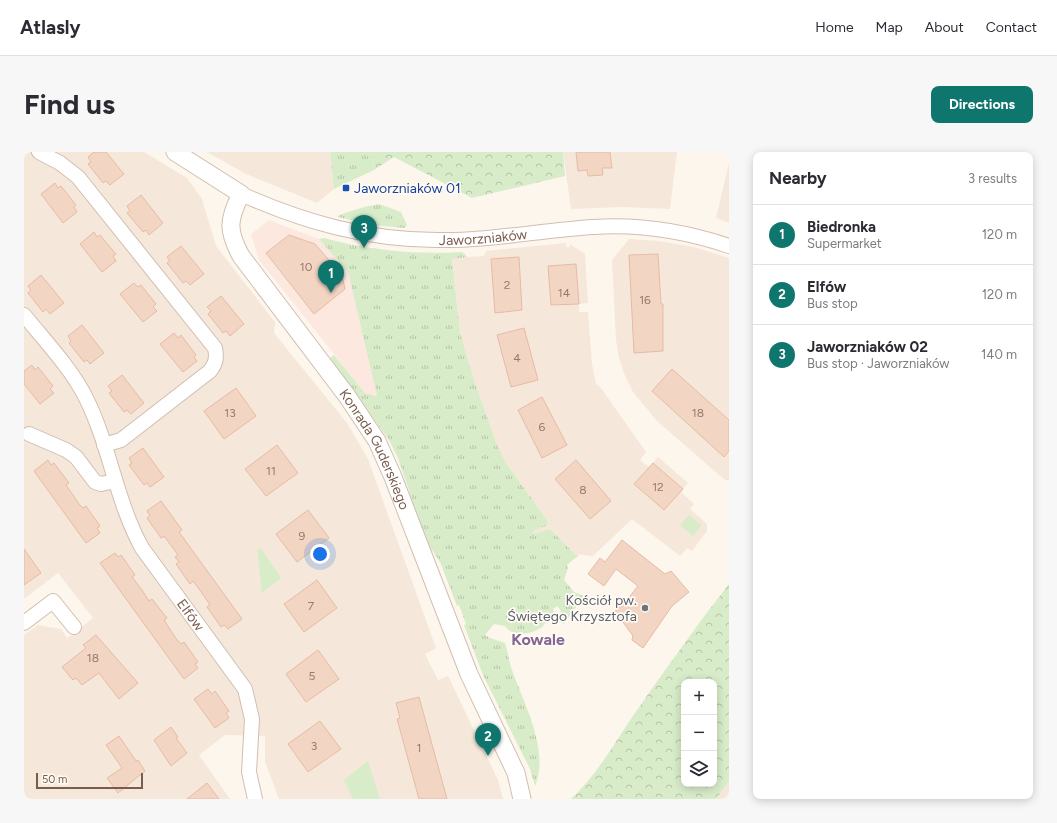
<!DOCTYPE html>
<meta charset="utf-8">
<style>
body{margin:0;font-family:Figtree,sans-serif;background:#f7f7f7;color:#2b2b33}
.controls{position:absolute;right:12px;bottom:12px;display:grid;overflow:hidden;border-radius:8px;box-shadow:0 2px 10px #0003}
.controls button{width:36px;height:36px;display:grid;place-items:center;padding:0;border:0;border-bottom:1px solid #e1e1e2;background:#fff;color:#2b2b33;font:20px sans-serif}
.scale{position:absolute;left:12px;bottom:10px;width:107px;box-sizing:border-box;padding-left:4px;border:2px solid #7a5c4d;border-top:0;font-size:11px;line-height:14px;white-space:nowrap;color:#7a5c4d;-webkit-text-stroke:3px #fffaf3;paint-order:stroke}
.you{position:absolute;left:296px;top:402px;width:14px;height:14px;margin:-10px;border:3px solid #fff;border-radius:50%;background:#1a73e8;box-shadow:0 0 0 6px #1a73e833}
.badge{display:grid;place-items:center;width:26px;height:26px;border-radius:50%;background:#0f766e;color:#fff;font-size:13px;font-weight:700}
.pin{position:absolute;translate:-50% -33px;filter:drop-shadow(0 1px 2px #0008)}
.pin::after{content:'';position:absolute;top:21px;width:14px;height:12px;background:inherit;clip-path:polygon(0 0,100% 0,50% 100%)}
.list{margin:0;padding:0;list-style:none}
h2{display:flex;justify-content:space-between;align-items:center;height:52px;margin:0;padding:0 16px;font-size:17px}
h2 small{font-size:13px;font-weight:400;color:#7c7c81}
.list li{display:grid;grid-template-columns:26px 1fr auto;gap:12px;align-items:center;box-sizing:border-box;height:60px;padding:0 16px;border-top:1px solid #e1e1e2}
.list b{display:block;font-size:15px;white-space:nowrap}
.list p{margin:0;font-size:13px;white-space:nowrap;color:#7c7c81}
.list em{font-size:13px;font-style:normal;color:#7c7c81}
.icon{flex:none;width:22px;height:22px;fill:none;stroke:currentColor;stroke-width:2;stroke-linecap:round;stroke-linejoin:round}
.map{position:relative;flex:none;width:705px;height:647px;overflow:hidden;border-radius:8px}
header{display:flex;align-items:center;gap:24px;box-sizing:border-box;height:56px;padding:0 20px;background:#fff;border-bottom:1px solid #e1e1e2}
header strong{font-size:19px}
nav{display:flex;gap:22px;margin-inline-start:auto;font-size:14px}
.intro{display:flex;align-items:center;justify-content:space-between;box-sizing:border-box;height:96px;padding:0 24px}
h1{margin:0;font-size:28px}
.button{padding:10px 18px;border-radius:8px;background:#0f766e;color:#fff;font-size:14px;font-weight:700}
main{display:flex;gap:24px;padding:0 24px}
aside{flex:1;background:#fff;border-radius:8px;box-shadow:0 2px 10px #0003}
.map>svg:first-child{display:block}
</style>
<header>
<strong>Atlasly</strong>
<nav><a>Home</a><a>Map</a><a>About</a><a>Contact</a></nav>
</header>
<div class="intro"><h1>Find us</h1><a class="button">Directions</a></div>
<main>
<div class="map">
<svg width="705" height="647" viewBox="0 0 705 647">
<defs>
<pattern id="grass-tufts" width="24" height="20" patternUnits="userSpaceOnUse"><rect width="24" height="20" fill="#d8ecc9"/><path d="M3 7l-1-3M5 7V3M7 7l1-3M15 17l-1-3M17 17v-4M19 17l1-3" fill="none" stroke="#b4c2a5"/></pattern>
<pattern id="forest-crowns" width="20" height="18" patternUnits="userSpaceOnUse"><rect width="20" height="18" fill="#d8ecc9"/><path d="M2 6a3 3 0 1 1 6 0M12 15a3 3 0 1 1 6 0" fill="none" stroke="#b4c2a5"/></pattern>
</defs>
<rect width="100%" height="100%" fill="#fdf6ec"/>
<path fill="#f5e8da" d="M0 0H120L163 26 178 47 192 94 251 170 250 181 323 271 344 307 412 496 401 502 414 528 424 524 474 628 479 647H255L241 610V584L201 583 175 603 206 647H0V483L14 473 37 477 43 486 69 466 34 421 0 447Z
M183 0H306L310 37 293 51 222 22Z
M539 0H653L646 57 599 55 547 57Z
M705 11V71L692 66Z
M605 87 635 89 670 95 705 106V328H701L633 269 609 240 600 221 595 206 592 188 588 108Z
M542 91V95H546V92L561 102 564 151 555 152V160H564L568 212 572 232 577 236 622 300 616 308 625 315 634 305 664 331 657 340 670 352 666 357 682 371 683 374V379L668 399 663 396 656 404 608 367 569 404 551 402 526 377 510 383 509 379 524 373 523 368 482 311 473 293 449 225 436 180 428 106 460 104 462 99Z
M705 630V647H692Z"/>
<path fill="#fde8e0" d="M245 68 295 87 324 120 353 244 341 241 235 108 227 82Z"/>
<path fill="url(#grass-tufts)" d="M306 0H347L350 18 310 37Z
M355 52 377 60 383 73 381 76 348 73 314 65 315 63 340 55Z
M300 86C344 98 391 103 437 100L440 101 443 105 428 107 436 180 449 225 473 293 482 311 523 368 524 373 509 379 510 382 526 377 551 402 555 403 543 413 544 416 540 428 550 440 560 444 540 472 533 468 537 459 533 454 529 457 530 460C525 465 521 474 515 477 504 483 488 485 481 474L470 472 461 483 466 486 481 491C484 500 485 509 488 518 500 552 526 599 511 634L506 617 459 523 440 473 442 472 435 453 433 454 416 410 402 389 374 306 365 288 306 206 310 203 341 241 353 244 324 120 295 87Z"/>
<path fill="url(#forest-crowns)" fill-rule="evenodd" d="M347 0H539L541 24 448 46 370 5 350 18Z
M705 432V630L692 647H547C573 623 591 590 611 561 641 518 672 474 705 432ZM660 530H690V632H660Z"/>
<path fill="#d8ecc9" d="M665 363 678 373 669 384 656 373Z
M237 396 257 426 238 441 233 397Z
M344 609 356 647H329L320 628Z"/>
<path fill="#f3d5c3" stroke="#e6bba3" d="M70 0H82L100 22 86 33 82 29 79 31 64 12 67 10 64 5Z
M552 0H586L588 16H578L579 23 564 24 563 18 554 19Z
M31 31 34 36 37 34 52 53 50 55 53 60 39 71 17 42Z
M117 43 139 71 125 83 122 78 119 80 103 61 106 59 103 54Z
M70 80 73 85 76 83 92 102 89 104 92 109 78 120 56 92Z
M265 83 291 92 318 123 321 137 290 162 242 101Z
M157 94 180 122 166 133 162 129 159 131 143 111 146 109 143 105Z
M634 102 637 152H639V199L610 201 605 103Z
M495 105 498 158 471 161 467 107Z
M552 112 555 152 527 153 524 114Z
M17 123 40 151 26 162 22 157 19 160 4 141 7 138 4 134Z
M110 131 114 135 117 133 132 152 129 155 133 159 119 170 96 142Z
M197 144 220 172 206 184 202 179 199 181 184 162 187 159 183 155Z
M58 173 80 201 66 212 63 208 60 210 45 191 47 189 44 184Z
M500 176 514 228 487 235 473 183Z
M150 181 154 186 157 183 172 203 170 205 173 209 159 220 136 192Z
M8 213 11 218 14 215 29 234 26 237 30 241 16 252 0 232V219Z
M648 217 705 268V299L700 305 628 239Z
M98 223 120 251 107 262 103 258 100 260 85 241 88 239 84 234Z
M212 236 232 264 200 287 180 259Z
M518 245 543 293 518 306 494 258Z
M253 293 274 321 242 344 221 317Z
M119 296 140 325 126 335 123 331 120 333 105 313 108 311 105 306Z
M24 308 27 313 30 311 45 331 42 333 55 352 59 356 62 354 76 374 73 376 76 381 62 391 10 319Z
M552 308 587 349 566 367 531 327Z
M629 311 659 337 640 358 610 332Z
M137 349 158 378 155 380 218 467 204 477 200 473 197 475 183 455 186 453 178 441 169 429 166 432 152 412 155 410 151 405 154 403 140 384 137 386 123 366 126 364 123 359Z
M284 358 305 386 273 410 252 382Z
M598 388 641 422 647 419 665 440 648 454 619 496 608 488 609 484 591 459 599 453 614 434 592 417 580 434 564 422 576 406 581 410Z
M0 397 17 421 0 433Z
M91 401 94 405 97 403 111 423 108 425 118 438 125 449 128 447 143 466 140 468 153 488 157 492 160 490 174 510 171 512 174 516 160 527 76 411Z
M293 428 313 456 280 480 260 452Z
M72 483 114 531 95 547 75 521 58 533 52 526 49 528 38 515 62 496 59 493Z
M294 498 315 527 282 550 262 522Z
M184 537 188 542 191 539 205 559 202 561 205 566 191 576 170 547Z
M395 545 423 647H395L373 567 376 566 372 551Z
M296 569 317 597 284 620 264 592Z
M147 575 154 585 152 586 163 601 147 614 130 588Z
M95 584 112 609 114 608 121 619 94 641 83 626 98 616 82 593Z
M183 631 195 647H163Z"/>
<g fill="none" stroke-linecap="round" stroke-linejoin="round">
<defs>
<g id="minor">
<path d="M15 0 36 11 54 25 191 196C193 206 192 211 186 219L97 288 80 293"/>
<path id="s1" d="M217 42C280 70 343 88 413 88 466 89 518 78 570 75 615 72 663 80 705 94"/>
<path id="s2" d="M0 163C21 189 47 216 62 246 86 294 92 349 118 396L221 537 228 567 225 620 231 647"/>
<path d="M5 282 42 298 52 305 71 330 77 332 91 329"/>
<path d="M0 471 29 449 50 475"/>
</g>
<g id="tertiary">
<path id="s3" d="M151 0 217 42C204 68 203 78 217 104L323 244 353 289 369 325 445 522 492 621 498 647"/>
</g>
</defs>
<use href="#minor" stroke="#d1beb0" stroke-width="16"/>
<use href="#tertiary" stroke="#d1beb0" stroke-width="19"/>
<use href="#minor" stroke="#fff" stroke-width="14"/>
<use href="#tertiary" stroke="#fff" stroke-width="17"/>
</g>
<rect fill="#1a4fb4" stroke="#fffaf3" stroke-width="1.5" x="318" y="32" width="8" height="8" rx="2"/>
<circle fill="#6b7280" stroke="#fffaf3" stroke-width="1.5" cx="621" cy="456" r="4"/>
<g text-anchor="middle" stroke-width="3.5" stroke-linejoin="round" paint-order="stroke">
<g font-size="12" fill="#987a6a">
<text x="282" y="119">10</text>
<text x="483" y="137">2</text>
<text x="540" y="145">14</text>
<text x="621" y="152">16</text>
<text x="493" y="210">4</text>
<text x="206" y="265">13</text>
<text x="674" y="265">18</text>
<text x="518" y="279">6</text>
<text x="247" y="323">11</text>
<text x="634" y="339">12</text>
<text x="559" y="342">8</text>
<text x="278" y="388">9</text>
<text x="287" y="458">7</text>
<text x="69" y="510">18</text>
<text x="288" y="528">5</text>
<text x="290" y="598">3</text>
<text x="395" y="600">1</text>
</g>
<g font-size="14" fill="#164399" stroke="#fffaf3" text-anchor="start">
<text x="330" y="41">Jaworzniaków 01</text>
</g>
<g font-size="14" fill="#7a5c4d" stroke="#fffaf3">
<text dy="5" stroke="none"><textPath href="#s1" startOffset="249">Jaworzniaków</textPath></text>
<text dy="5" stroke="none"><textPath href="#s3" startOffset="380">Konrada Guderskiego</textPath></text>
<text dy="5" stroke="none"><textPath href="#s2" startOffset="347">Elfów</textPath></text>
</g>
<g font-size="14" fill="#5b616d" stroke="#fffaf3" text-anchor="end">
<text x="613" y="453">Kościół pw.<tspan x="613" dy="16">Świętego Krzysztofa</tspan></text>
</g>
<g font-size="16" font-weight="bold" fill="#846695" stroke="#fffaf3">
<text x="514" y="493">Kowale</text>
</g>
</g>
</svg>
<div class="controls">
<button>+</button>
<button>−</button>
<button><svg class="icon" aria-label="layers" viewBox="0 0 24 24"><path d="M12 4l9 5-9 5-9-5zM3 14l9 5 9-5"/></svg></button>
</div>
<div class="scale">50 m</div>
<div class="you"></div>
<div class="pin badge" style="left:307px;top:141px">1</div>
<div class="pin badge" style="left:464px;top:604px">2</div>
<div class="pin badge" style="left:340px;top:96px">3</div>
</div>
<aside>
<h2>Nearby<small>3 results</small></h2>
<ul class="list">
<li><span class="badge">1</span><div><b>Biedronka</b><p>Supermarket</p></div><em>120 m</em></li>
<li><span class="badge">2</span><div><b>Elfów</b><p>Bus stop</p></div><em>120 m</em></li>
<li><span class="badge">3</span><div><b>Jaworzniaków 02</b><p>Bus stop · Jaworzniaków</p></div><em>140 m</em></li>
</ul>
</aside>
</main>
